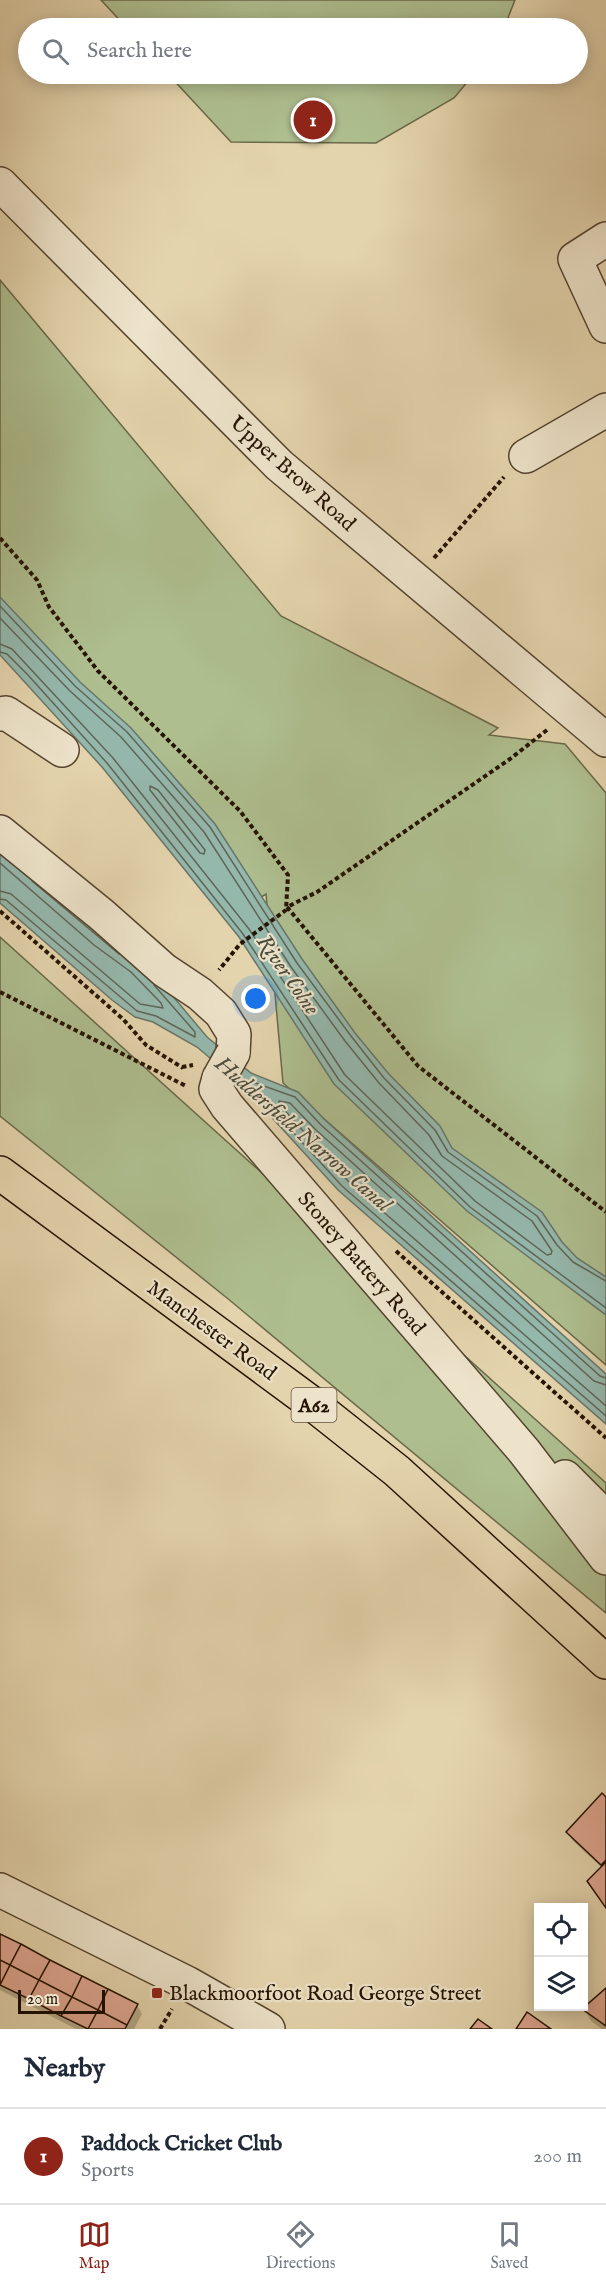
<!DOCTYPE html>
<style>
body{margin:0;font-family:"IM FELL English",serif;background:#f6f6f7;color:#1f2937}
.controls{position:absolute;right:18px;bottom:18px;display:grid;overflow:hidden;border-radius:0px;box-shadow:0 3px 15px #0003}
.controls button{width:54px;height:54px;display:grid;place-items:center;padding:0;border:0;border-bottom:2px solid #e0e1e3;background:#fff;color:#1f2937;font:30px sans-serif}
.scale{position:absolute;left:18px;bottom:15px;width:87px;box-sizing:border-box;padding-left:6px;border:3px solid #251403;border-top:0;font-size:16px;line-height:21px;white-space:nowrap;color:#251403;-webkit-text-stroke:4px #ede3ca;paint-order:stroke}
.you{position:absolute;left:256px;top:999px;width:21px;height:21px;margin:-15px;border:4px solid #fff;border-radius:50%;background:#1a73e8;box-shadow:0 0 0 9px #1a73e833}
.badge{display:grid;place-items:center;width:39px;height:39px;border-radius:50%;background:#8f2418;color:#fff;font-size:20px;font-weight:700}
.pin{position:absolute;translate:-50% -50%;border:3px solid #fff;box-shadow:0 2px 6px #0006}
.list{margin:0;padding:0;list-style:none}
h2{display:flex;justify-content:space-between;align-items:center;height:78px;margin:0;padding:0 24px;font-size:26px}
h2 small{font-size:20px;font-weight:400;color:#747a83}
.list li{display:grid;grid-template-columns:39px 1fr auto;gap:18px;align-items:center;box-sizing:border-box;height:96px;padding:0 24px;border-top:2px solid #e0e1e3}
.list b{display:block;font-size:22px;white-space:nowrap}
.list p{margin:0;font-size:20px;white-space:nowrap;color:#747a83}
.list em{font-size:20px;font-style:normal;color:#747a83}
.icon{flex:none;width:33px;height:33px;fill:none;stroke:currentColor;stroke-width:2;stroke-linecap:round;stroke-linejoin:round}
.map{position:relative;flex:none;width:606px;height:2029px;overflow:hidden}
.search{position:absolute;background:#fff;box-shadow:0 3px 15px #0003;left:18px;right:18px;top:18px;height:66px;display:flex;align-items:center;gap:15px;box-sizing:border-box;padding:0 21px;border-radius:33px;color:#747a83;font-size:22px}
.sheet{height:174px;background:#fff}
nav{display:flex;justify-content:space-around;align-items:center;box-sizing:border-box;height:84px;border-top:2px solid #e0e1e3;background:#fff;font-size:16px;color:#747a83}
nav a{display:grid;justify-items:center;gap:3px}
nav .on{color:#8f2418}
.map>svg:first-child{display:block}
</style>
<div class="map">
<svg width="606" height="2029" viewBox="0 0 606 2029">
<rect width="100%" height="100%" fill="#e4d4ad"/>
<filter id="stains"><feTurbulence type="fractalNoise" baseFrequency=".00333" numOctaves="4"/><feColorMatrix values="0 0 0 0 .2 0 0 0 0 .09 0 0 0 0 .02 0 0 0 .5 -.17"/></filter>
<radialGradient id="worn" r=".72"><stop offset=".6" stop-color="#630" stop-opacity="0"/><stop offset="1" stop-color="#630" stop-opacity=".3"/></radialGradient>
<path fill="#aebe8f" stroke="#6a6949" stroke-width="1.5" d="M101 0H515L504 28H127Z
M168 74H474L454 98 376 143 231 142Z
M0 280 281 616 498 728 489 735 565 744 606 793V1365L283 1083 266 894 255 901 0 616Z
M0 937 606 1483V1613L227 1298 0 1116Z"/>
<path fill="#95b8ad" stroke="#687669" stroke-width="1.5" d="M0 597 80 682 131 728 215 824 302 959 355 1033 388 1073 440 1126 452 1148 542 1212 562 1242 577 1258 606 1277V1315L467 1211 334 1084 239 937 102 767 0 655Z
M0 846 171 994 207 1037 251 1073 298 1092 324 1119 606 1374V1424L338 1190 244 1087 197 1047 153 1022 135 1017 112 1000 0 903Z"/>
<path fill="#0003" d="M606 1799V1908L596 1894 602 1868 573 1841 568 1833Z
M0 1935 137 2005 142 2014 134 2029H76L0 1990Z
M606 1990V2029H602L591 2021 584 2009Z"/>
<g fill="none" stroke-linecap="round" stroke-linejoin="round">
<path stroke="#5d6658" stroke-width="1.5" d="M0 606 75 686 127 732 210 827 297 963 351 1036 384 1078 435 1130 448 1152 537 1216 557 1245 573 1262 606 1281
M0 618 70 691 121 737 204 832 291 967 345 1041 379 1083 429 1135 442 1156 532 1221 552 1251 551 1254 547 1255 475 1201 345 1075 249 929 113 758 12 649 0 644
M0 652 7 654 28 675 107 763 243 934 339 1080 470 1207 606 1308
M150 786 158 790 205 850 204 854 200 853 150 790Z
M0 863 94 945 131 972 161 1003 163 1008 140 1004 11 894 0 891
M32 881 119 954
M0 899 6 900 137 1011 156 1016 195 1037V1032L154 985
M606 1378 600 1376 320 1124 295 1097 250 1081V1085L342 1186 606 1416
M606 1385 594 1381 315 1129 290 1103 279 1101V1104L348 1181 606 1406"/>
</g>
<path fill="#dfa792" stroke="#251403" stroke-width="1.5" d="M602 1793 606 1797V1860L601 1865 566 1832Z
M606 1862V1908L587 1881Z
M0 1934 21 1944 10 1965 0 1960Z
M21 1944 50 1960 39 1980 10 1965Z
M0 1960 10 1965 0 1985Z
M50 1960 82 1976 72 1997 39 1980Z
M10 1965 39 1980 29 1999 0 1985Z
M82 1976 108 1989 98 2010 72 1997Z
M39 1980 72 1997 61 2016 29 1999Z
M606 1988V2026L582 2009Z
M108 1989 138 2004 127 2025 98 2010Z
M72 1997 98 2010 88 2029 61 2016Z
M98 2010 127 2025 125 2029H88Z
M527 2012 551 2029H516Z
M478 2019 492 2029H470Z"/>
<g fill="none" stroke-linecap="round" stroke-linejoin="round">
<defs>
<path id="minor" d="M0 184 279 465 606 740
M606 239 575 259 606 326
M526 456 606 410
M0 714 6 713 62 750
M0 832 102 915 164 970 200 994 221 1013 234 1034 233 1053
M219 1078 216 1089 227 1106 524 1451 606 1558
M565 1477 606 1518
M0 1890 187 1983 268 2029"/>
<path id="major" d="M0 1173 310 1402 397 1471 606 1662"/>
</defs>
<use href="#minor" stroke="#55442e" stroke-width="36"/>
<use href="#major" stroke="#251403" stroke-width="36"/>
<path stroke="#251403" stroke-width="4" stroke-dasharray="4.5 3" stroke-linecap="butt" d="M0 538 37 580 49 607 98 671 240 811 288 875 286 910 240 944 219 970
M434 558 504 477
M547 730 510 759 317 892 287 907 418 1066 606 1212
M0 911 123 1019 146 1045 183 1068
M0 992 186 1086
M182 1067 193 1065
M396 1251 606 1438
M160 2029 172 2009"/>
<use href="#minor" stroke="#ede3ca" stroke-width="33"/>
<use href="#major" stroke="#e4d4ad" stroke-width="33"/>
<defs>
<path id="minor-bridge" d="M219 1078 233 1053"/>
</defs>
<use href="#minor-bridge" stroke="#55442e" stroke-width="36" stroke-linecap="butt"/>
<use href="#minor-bridge" stroke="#ede3ca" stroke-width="33"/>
</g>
<rect fill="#8f2418" stroke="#ede3ca" stroke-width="2" x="151" y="1987" width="12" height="12" rx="3"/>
<g text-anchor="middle" stroke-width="4.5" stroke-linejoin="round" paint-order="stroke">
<rect fill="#ede3ca" stroke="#61523f" stroke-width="1.5" x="291.5" y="1388" width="45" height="34" rx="4.5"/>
<g font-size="20" font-weight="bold" fill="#251403">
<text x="314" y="1412">A62</text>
</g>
<g font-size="21" fill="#251403" stroke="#ede3ca">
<text transform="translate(293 473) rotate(42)" y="7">Upper Brow Road</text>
<text transform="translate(362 1263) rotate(49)" y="7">Stoney Battery Road</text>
<text transform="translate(212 1330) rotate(36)" y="7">Manchester Road</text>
</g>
<g font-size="21" fill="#251403" stroke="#ede3ca" text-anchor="start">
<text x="169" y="2000">Blackmoorfoot Road George Street</text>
</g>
<g font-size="22" font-style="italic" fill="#4c4d3e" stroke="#ede3ca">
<text transform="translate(289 974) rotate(55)" y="8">River Colne</text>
<text transform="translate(304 1133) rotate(41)" y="8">Huddersfield Narrow Canal</text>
</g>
</g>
<rect width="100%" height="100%" filter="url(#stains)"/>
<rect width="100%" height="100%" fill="url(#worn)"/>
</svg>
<div class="controls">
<button><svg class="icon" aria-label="locate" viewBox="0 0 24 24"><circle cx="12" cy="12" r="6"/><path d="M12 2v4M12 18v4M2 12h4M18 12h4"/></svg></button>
<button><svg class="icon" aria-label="layers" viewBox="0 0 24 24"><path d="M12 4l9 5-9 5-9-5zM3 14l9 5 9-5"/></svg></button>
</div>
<div class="scale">20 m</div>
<div class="you"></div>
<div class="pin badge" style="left:313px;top:120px">1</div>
<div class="search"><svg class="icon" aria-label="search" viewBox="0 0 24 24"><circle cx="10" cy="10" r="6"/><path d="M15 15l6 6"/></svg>Search here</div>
</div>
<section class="sheet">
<h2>Nearby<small></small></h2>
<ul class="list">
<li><span class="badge">1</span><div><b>Paddock Cricket Club</b><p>Sports</p></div><em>200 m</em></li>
</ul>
</section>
<nav>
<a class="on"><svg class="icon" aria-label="map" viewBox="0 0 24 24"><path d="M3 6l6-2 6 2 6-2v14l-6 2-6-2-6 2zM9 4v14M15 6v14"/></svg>Map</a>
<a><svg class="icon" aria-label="directions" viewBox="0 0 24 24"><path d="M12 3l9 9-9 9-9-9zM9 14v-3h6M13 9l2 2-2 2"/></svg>Directions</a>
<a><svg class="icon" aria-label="saved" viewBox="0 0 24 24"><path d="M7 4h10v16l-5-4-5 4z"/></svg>Saved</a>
</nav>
